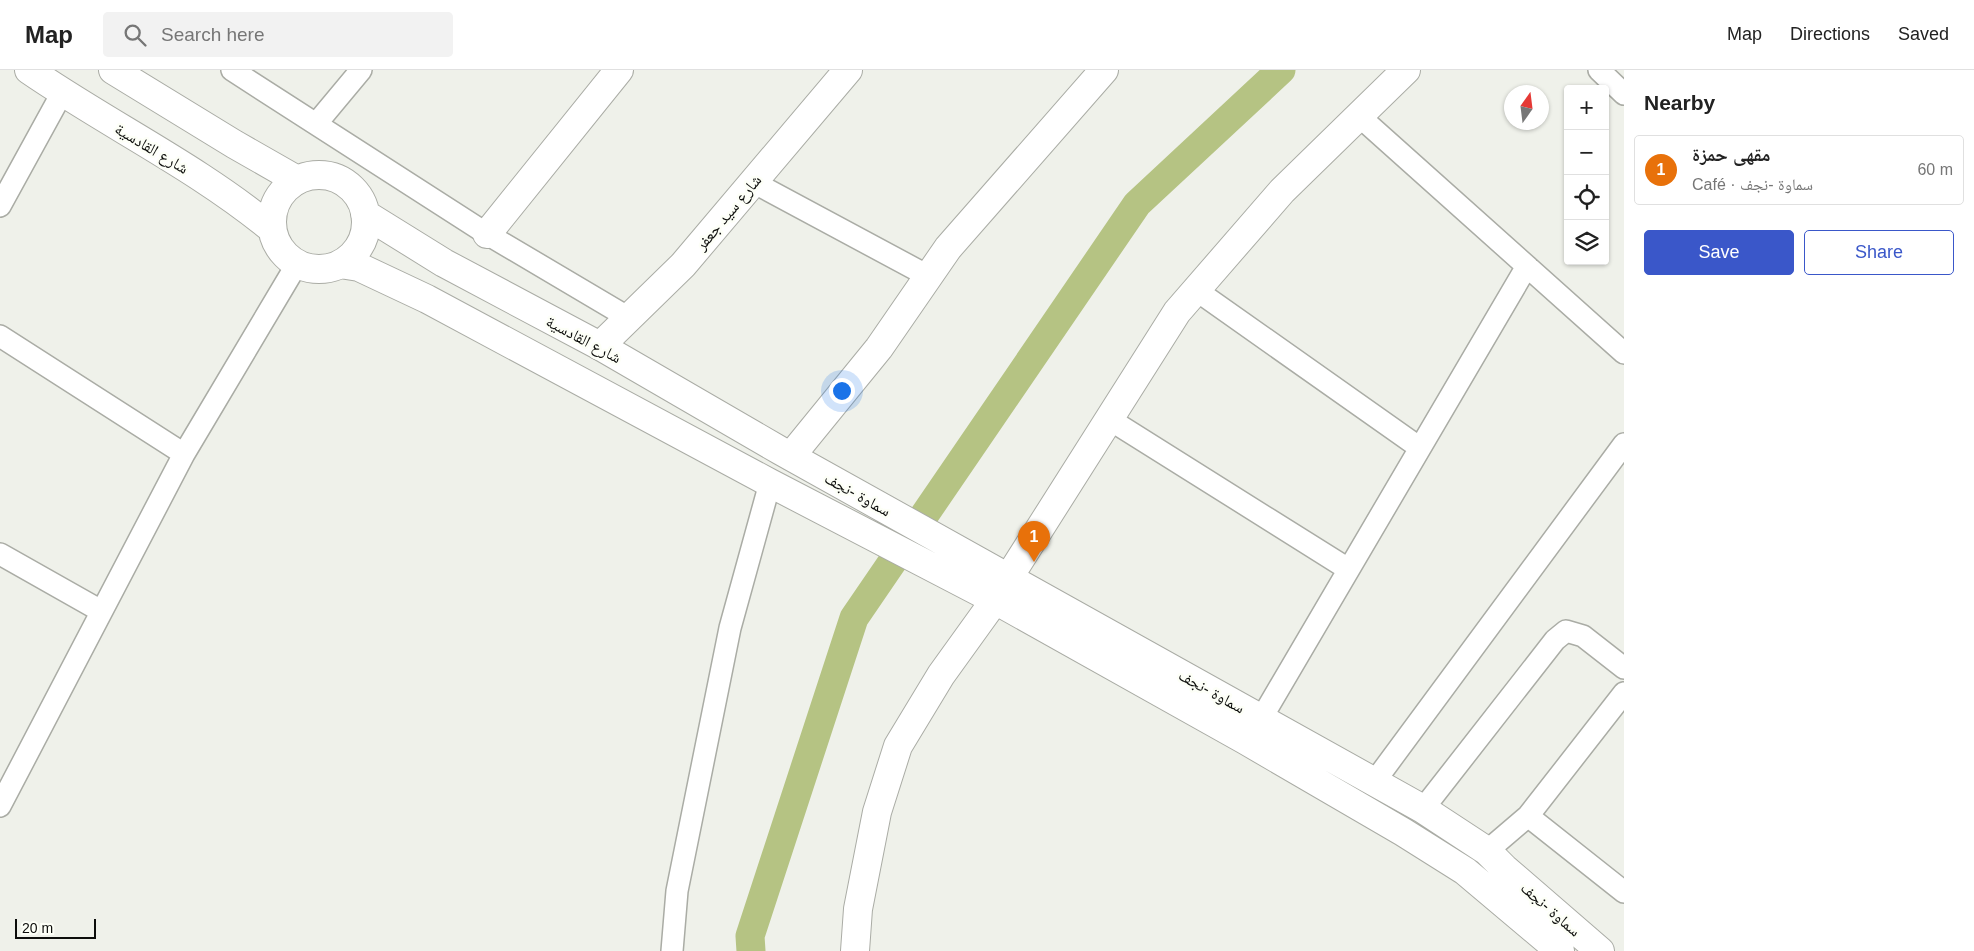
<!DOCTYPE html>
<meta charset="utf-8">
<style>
body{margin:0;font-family:Helvetica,"Noto Naskh Arabic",sans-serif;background:#f2f2f2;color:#222}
.controls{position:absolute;right:15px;top:15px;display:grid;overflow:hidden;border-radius:5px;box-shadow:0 1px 4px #0004}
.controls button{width:45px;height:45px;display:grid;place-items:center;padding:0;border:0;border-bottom:1px solid #e0e0e0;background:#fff;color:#222;font:25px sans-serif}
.compass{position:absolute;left:1504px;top:15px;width:45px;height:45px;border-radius:50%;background:#fff;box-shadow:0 1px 4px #0004;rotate:14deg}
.scale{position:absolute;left:15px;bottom:12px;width:81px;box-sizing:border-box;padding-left:5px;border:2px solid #0c0d0b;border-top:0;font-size:14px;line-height:18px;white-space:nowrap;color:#0c0d0b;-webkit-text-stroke:4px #fdfff7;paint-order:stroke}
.you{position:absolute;left:841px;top:320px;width:18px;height:18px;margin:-12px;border:4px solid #fff;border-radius:50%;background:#1a73e8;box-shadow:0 0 0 8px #1a73e833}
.badge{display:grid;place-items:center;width:32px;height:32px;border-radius:50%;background:#3a57c9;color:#fff;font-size:16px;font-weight:700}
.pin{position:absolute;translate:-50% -41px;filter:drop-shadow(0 1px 2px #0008)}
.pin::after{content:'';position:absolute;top:26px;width:18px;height:15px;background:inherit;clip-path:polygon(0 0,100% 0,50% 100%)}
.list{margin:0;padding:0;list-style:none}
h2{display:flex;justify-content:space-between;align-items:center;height:65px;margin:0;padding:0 20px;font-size:21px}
h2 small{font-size:16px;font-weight:400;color:#767676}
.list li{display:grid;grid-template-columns:32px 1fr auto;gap:15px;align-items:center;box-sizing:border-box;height:70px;margin:0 10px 10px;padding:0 10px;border:1px solid #e0e0e0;border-radius:5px}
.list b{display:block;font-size:19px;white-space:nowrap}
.list p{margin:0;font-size:16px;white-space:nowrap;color:#767676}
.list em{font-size:16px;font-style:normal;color:#767676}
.actions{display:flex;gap:10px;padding:15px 20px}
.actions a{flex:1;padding:11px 0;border:1px solid #3a57c9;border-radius:5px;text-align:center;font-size:18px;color:#3a57c9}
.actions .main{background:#3a57c9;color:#fff}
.icon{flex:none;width:28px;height:28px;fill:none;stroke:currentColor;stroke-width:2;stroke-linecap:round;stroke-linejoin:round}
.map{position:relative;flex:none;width:1624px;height:881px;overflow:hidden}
header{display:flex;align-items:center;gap:30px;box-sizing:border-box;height:70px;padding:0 25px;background:#fff;border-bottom:1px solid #e0e0e0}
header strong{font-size:24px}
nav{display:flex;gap:28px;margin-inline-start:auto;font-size:18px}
.search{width:350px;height:45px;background:#f2f2f2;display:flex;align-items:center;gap:12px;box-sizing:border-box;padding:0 18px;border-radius:5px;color:#767676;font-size:19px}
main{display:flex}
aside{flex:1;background:#fff}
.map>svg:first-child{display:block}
</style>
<header>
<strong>Map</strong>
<div class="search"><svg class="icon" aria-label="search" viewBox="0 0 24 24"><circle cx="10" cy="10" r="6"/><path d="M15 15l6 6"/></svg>Search here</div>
<nav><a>Map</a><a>Directions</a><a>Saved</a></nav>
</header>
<main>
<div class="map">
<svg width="1624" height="881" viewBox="0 0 1624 881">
<rect width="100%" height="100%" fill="#eff1ea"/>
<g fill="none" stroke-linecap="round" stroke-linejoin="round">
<path stroke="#b5c383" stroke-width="29" d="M751 881 750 866 854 548 1137 134 1281 0"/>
<defs>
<path id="street" d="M232 0 487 164 629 248
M1599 0 1624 24
M1359 46 1624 283
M316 54 361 0
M753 112 928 206
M0 136 62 23
M1196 220 1420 378
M0 266 184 384
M1109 349 1348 499
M0 484 101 541
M1261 649 1527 196
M1375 711 1624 374
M0 736 184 384 297 194
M1423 739 1555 570 1566 561 1583 566 1624 598
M1528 746 1624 623
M1487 781 1528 746 1624 822
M672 881 677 821 730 558 770 413"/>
<path id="secondary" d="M487 164 619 0
M600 276 683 195 848 0
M791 386 879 278 948 178 1104 0
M1009 507 1177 242 1282 121 1406 0
M855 881 858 839 877 742 898 676 941 605 995 530"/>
<path id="highway" d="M29 0C109 55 197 97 272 159
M113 0 234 74 297 110
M272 152a47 47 0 1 1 94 0a47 47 0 1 1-94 0Z
M365 144 444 193 600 276 781 381 1423 739 1487 781 1504 798 1600 881
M340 194 359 197 427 229 770 413 995 530 1245 670 1403 762 1465 801 1560 881"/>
</defs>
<use href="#street" stroke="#aaaca5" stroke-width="24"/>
<use href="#secondary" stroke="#aaaca5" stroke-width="30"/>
<use href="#highway" stroke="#aaaca5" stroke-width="30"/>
<use href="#street" stroke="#fff" stroke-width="21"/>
<use href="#secondary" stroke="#fff" stroke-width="28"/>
<use href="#highway" stroke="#fff" stroke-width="28"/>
</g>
<g text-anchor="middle" stroke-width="5" stroke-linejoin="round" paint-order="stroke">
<g font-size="16" fill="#0c0d0b" stroke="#fdfff7">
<text transform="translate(152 78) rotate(31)" y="6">شارع القادسية</text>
<text transform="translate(728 142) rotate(-50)" y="6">شارع سيد جعفر</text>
<text transform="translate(584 269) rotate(28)" y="6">شارع القادسية</text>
<text transform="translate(858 424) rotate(29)" y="6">سماوة -نجف</text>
<text transform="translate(1212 621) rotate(29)" y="6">سماوة -نجف</text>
<text transform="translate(1551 839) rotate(41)" y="6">سماوة -نجف</text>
</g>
</g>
</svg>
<div class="controls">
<button>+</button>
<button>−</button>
<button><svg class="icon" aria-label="locate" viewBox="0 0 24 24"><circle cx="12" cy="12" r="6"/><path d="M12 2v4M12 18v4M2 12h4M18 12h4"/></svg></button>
<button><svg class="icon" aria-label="layers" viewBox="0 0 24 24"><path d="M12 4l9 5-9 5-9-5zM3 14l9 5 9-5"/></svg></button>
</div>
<svg class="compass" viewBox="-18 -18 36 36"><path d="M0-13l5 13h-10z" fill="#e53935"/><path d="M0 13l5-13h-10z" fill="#767676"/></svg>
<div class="scale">20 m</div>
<div class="you"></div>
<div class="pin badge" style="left:1034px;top:492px;background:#e8710a">1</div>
</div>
<aside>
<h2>Nearby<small></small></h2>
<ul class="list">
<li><span class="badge" style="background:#e8710a">1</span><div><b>مقهى حمزة</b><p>Café · سماوة -نجف</p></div><em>60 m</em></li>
</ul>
<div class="actions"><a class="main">Save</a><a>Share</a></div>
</aside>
</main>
